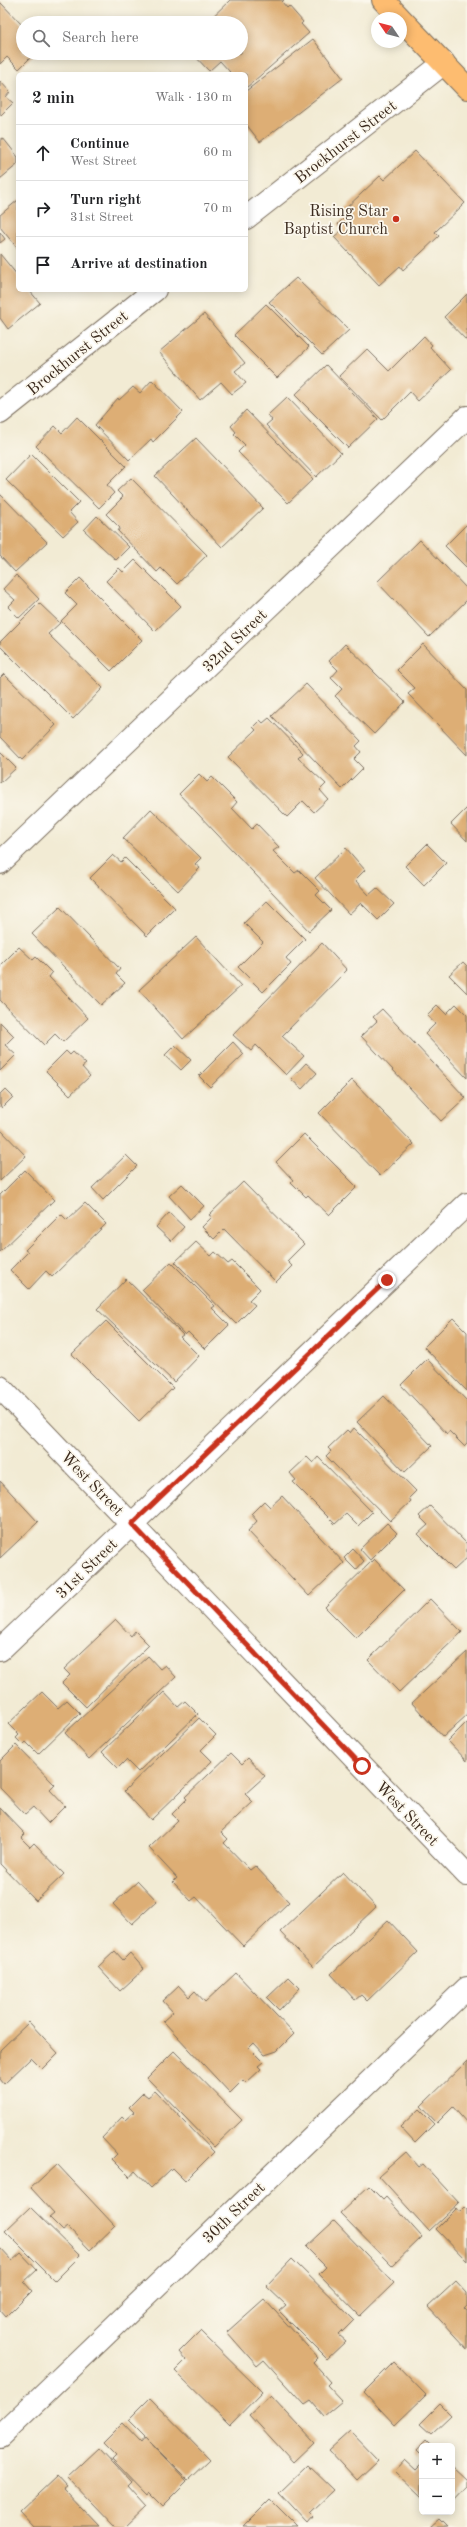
<!DOCTYPE html>
<meta charset="utf-8">
<style>
body{margin:0;font-family:"Old Standard TT",serif;background:#f6f6f6;color:#202124}
.controls{position:absolute;right:12px;bottom:12px;display:grid;overflow:hidden;border-radius:6px;box-shadow:0 2px 10px #0003}
.controls button{width:36px;height:36px;display:grid;place-items:center;padding:0;border:0;border-bottom:1px solid #e0e0e0;background:#fff;color:#202124;font:20px sans-serif}
.compass{position:absolute;left:371px;top:12px;width:36px;height:36px;border-radius:50%;background:#fff;box-shadow:0 2px 10px #0003;rotate:305deg}
.stop{position:absolute;width:12px;height:12px;margin:-9px;border:3px solid #c8321e;border-radius:50%;background:#fff}
.stop.end{background:#c8321e;border-color:#fff;box-shadow:0 1px 4px #0008}
.list{margin:0;padding:0;list-style:none}
h2{display:flex;justify-content:space-between;align-items:center;height:52px;margin:0;padding:0 16px;font-size:17px}
h2 small{font-size:13px;font-weight:400;color:#757577}
.list li{display:grid;grid-template-columns:26px 1fr auto;gap:12px;align-items:center;box-sizing:border-box;height:56px;padding:0 16px;border-top:1px solid #e0e0e0}
.list b{display:block;font-size:15px;white-space:nowrap}
.list p{margin:0;font-size:13px;white-space:nowrap;color:#757577}
.list em{font-size:13px;font-style:normal;color:#757577}
.icon{flex:none;width:22px;height:22px;fill:none;stroke:currentColor;stroke-width:2;stroke-linecap:round;stroke-linejoin:round}
.map{position:relative;flex:none;width:467px;height:2527px;overflow:hidden}
.search{position:absolute;background:#fff;box-shadow:0 2px 10px #0003;left:16px;top:16px;width:232px;height:44px;display:flex;align-items:center;gap:10px;box-sizing:border-box;padding:0 14px;border-radius:22px;color:#757577;font-size:15px}
.panel{position:absolute;background:#fff;box-shadow:0 2px 10px #0003;left:16px;top:72px;width:232px;height:220px;border-radius:6px}
.map>svg:first-child{display:block}
</style>
<div class="map">
<svg width="467" height="2527" viewBox="0 0 467 2527">
<rect width="100%" height="100%" fill="#fbf7ec"/>
<filter id="ink" filterUnits="userSpaceOnUse"><feTurbulence type="fractalNoise" baseFrequency=".025" numOctaves="2"/><feDisplacementMap in="SourceGraphic" scale="8" xChannelSelector="R" yChannelSelector="G"/><feConvolveMatrix kernelMatrix="1 2 1 2 8 2 1 2 1" color-interpolation-filters="sRGB"/></filter>
<filter id="wash" filterUnits="userSpaceOnUse"><feTurbulence type="fractalNoise" baseFrequency=".012" numOctaves="4" result="noise"/><feDisplacementMap in="SourceGraphic" scale="16" xChannelSelector="R" yChannelSelector="G"/><feGaussianBlur stdDeviation="0.9" result="paint"/><feColorMatrix in="noise" values="0 0 0 0 0 0 0 0 0 0 0 0 0 0 0 0 0 1.4 0 .05"/><feComposite in="paint" operator="in"/></filter>
<g filter="url(#wash)">
<rect width="100%" height="100%" fill="#f2ebd4"/>
<g id="blocks">
<path fill="#ddae74" d="M230 0H284L282 2 287 8 289 6 303 22 301 24 309 33 246 88V74H227L230 72 220 61 209 71 192 53H241V23H206Z
M0 2 23 26V53H35L19 69 7 57 0 64Z
M313 39 343 78 260 142 246 124V91Z
M0 81 10 92 6 97 13 103 0 116Z
M3 138 18 157V164L0 179V140Z
M415 151 465 203 435 232 439 236 403 270 400 266 379 285 334 237 342 230 338 224 348 214 344 210 380 176 384 180Z
M18 200V249L0 227V215Z
M0 232 5 239 0 243Z
M0 254 18 276V290H29L40 303 8 329 0 318Z
M296 278 349 330 322 355 269 302Z
M467 294V341L444 317Z
M266 304 309 347 277 378 234 335Z
M204 314 245 363 235 371 246 383 232 394 221 382 200 400 159 352Z
M424 336 432 345 430 347 451 370 418 401 410 392 382 420 339 376 367 349 389 371Z
M326 365 378 419 348 448 295 395Z
M152 380 183 412 153 442 151 439 129 460 95 425 118 398 119 400 133 387 140 393Z
M287 397 341 453 316 477 266 425 272 420 268 415Z
M246 410 313 479 288 503 238 452 245 445 234 434 236 432 231 426Z
M77 417 126 466 107 485 114 493 99 508 36 446 55 426 62 433Z
M196 438 263 508 222 547 155 476Z
M31 454 79 502 69 512 78 522 63 536 6 480Z
M131 478 207 555 177 584 161 568 157 572 118 531 120 528 106 514 123 497 117 491Z
M0 494 47 542 15 572 0 556Z
M97 516 129 547 116 560 84 530Z
M467 524V568L445 546Z
M420 540 467 589V600L429 637 377 582Z
M135 560 181 606 155 631 106 581 119 568 123 572Z
M16 575 39 599 19 618 8 607 15 600 3 589Z
M80 578 142 640 111 671 61 621 77 605 65 593Z
M39 603 60 623 48 634 103 688 73 719 0 646V642Z
M345 644 405 702 374 734 335 696 342 689 331 678 338 670 329 661Z
M423 644 467 690V755L408 694 415 688 397 670Z
M4 674 56 725 22 760 0 737V678Z
M306 684 361 741 356 746 361 752 354 759 363 768 342 789 272 716Z
M269 718 303 753 298 758 326 784 320 790 328 799 314 812 303 801 287 817 228 757 256 730 253 727 260 720 263 723Z
M0 752 16 768 0 783Z
M199 774 207 782 212 777 237 802 232 808 252 829 257 824 279 847 273 851 295 873 299 870 320 891 316 895 331 910 309 931 179 794Z
M467 808V841L451 824Z
M151 809 201 858 195 864 200 868 178 891 123 838Z
M427 844 446 863 424 885 405 866Z
M346 848 365 870 355 880 369 895 377 888 394 904 378 920 361 903 349 914 315 878Z
M113 855 121 862 125 858 175 908 147 936 90 878Z
M267 901 305 939 286 958 291 964 263 992 238 967 263 942 244 923Z
M60 907 120 969 116 974 125 983 101 1005 32 934Z
M196 937 241 986 183 1039 139 990Z
M322 943 347 970 282 1036 304 1056 286 1075 256 1045 251 1051 233 1035Z
M19 947 33 960 36 957 52 973 49 977 88 1018 63 1042 55 1034 44 1045 0 1000V966Z
M463 962 467 966V993L449 975Z
M456 1004 467 1015V1078L425 1034 435 1024 427 1015 437 1005 446 1014Z
M382 1009 466 1098 441 1121 361 1036 377 1021 373 1017Z
M0 1022 14 1036 5 1045 16 1055 0 1071Z
M233 1042 244 1054 210 1087 199 1076Z
M175 1045 191 1060 181 1070 165 1055Z
M66 1051 70 1055 73 1052 86 1064 82 1067 90 1076 70 1095 46 1071Z
M306 1063 317 1073 302 1089 291 1079Z
M352 1080 414 1144 380 1176 319 1113Z
M5 1089 13 1097 2 1108 0 1105V1094Z
M0 1129 26 1156 0 1181Z
M304 1134 357 1187 329 1215 308 1195 306 1197 291 1182 293 1180 276 1162Z
M126 1155 137 1166 103 1200 92 1188Z
M25 1170 54 1200 0 1252V1195Z
M243 1182 304 1244 287 1261 292 1266 276 1282 224 1229 214 1239 202 1227 212 1217 209 1215Z
M182 1184 204 1206 190 1219 169 1196Z
M85 1203 106 1224 52 1277 46 1271 29 1289 10 1270 28 1252 25 1250 61 1214 67 1220Z
M169 1213 184 1227 171 1241 156 1227Z
M196 1242 211 1256 215 1252 228 1264 232 1261 260 1289 249 1300 255 1305 236 1324 175 1262Z
M171 1262 215 1306 212 1308 229 1325 205 1349 188 1332 185 1335 142 1290Z
M126 1279 183 1335 180 1337 199 1356 174 1382 97 1309Z
M453 1318 467 1332V1391L424 1347Z
M106 1321 173 1388 139 1421 72 1354Z
M427 1359 467 1401V1443L464 1446 449 1431 447 1434 401 1385Z
M384 1396 432 1446 405 1472 357 1422Z
M354 1428 416 1491 409 1498 411 1501 390 1521 326 1456 331 1451 328 1448 347 1430 350 1433Z
M307 1457 313 1463 318 1457 372 1512 358 1526 346 1514 335 1524 293 1482 296 1480 290 1473Z
M0 1481 38 1522 0 1558Z
M282 1496 344 1563 309 1596 248 1531 257 1521 251 1514 264 1501 270 1507Z
M430 1506 467 1544V1558L454 1570 418 1534 428 1525 419 1516Z
M387 1523 397 1533 370 1560 360 1549Z
M353 1549 364 1561 356 1570 344 1558Z
M374 1559 404 1590 356 1638 325 1607Z
M430 1599 462 1632 399 1692 368 1660Z
M116 1620 131 1636 135 1631 149 1645 86 1707 62 1683 70 1675 64 1669Z
M467 1652V1715L443 1737 412 1703Z
M148 1656 160 1669 165 1665 176 1677 89 1759 65 1733Z
M42 1692 58 1708 67 1700 80 1713 38 1754 26 1742 23 1745 16 1738 19 1735 8 1724Z
M164 1692 178 1707 185 1701 198 1714 138 1772 126 1760 118 1768 102 1752Z
M199 1718 216 1735 201 1750 212 1761 151 1820 124 1791Z
M467 1722V1761L448 1741Z
M16 1745 55 1785 50 1790 65 1806 48 1823 33 1807 25 1814 0 1788V1761Z
M231 1753 242 1764 248 1758 265 1776 245 1794 253 1802 221 1832 228 1839 224 1843 250 1870 255 1866 289 1902 243 1946 196 1897 191 1901 173 1882 177 1878 149 1848 178 1820 172 1814 187 1799 185 1797Z
M0 1808 25 1834 21 1838 30 1847 34 1843 64 1874 36 1901 0 1864Z
M343 1872 376 1907 313 1967 280 1932Z
M138 1881 157 1901 132 1924 113 1904Z
M388 1920 418 1952 367 2001 361 1995 355 2000 331 1974Z
M115 1951 123 1960 130 1953 144 1969 120 1991 98 1967Z
M236 1973 294 2034 277 2051 265 2055 254 2043 249 2048 263 2062 258 2066 261 2069 246 2083 243 2080 230 2093 163 2021 173 2012 163 2001 179 1986 189 1997 195 1991 205 2002Z
M289 1977 300 1988 279 2010 267 1998Z
M29 2022 58 2053 42 2069 31 2058 4 2084 0 2079V2050Z
M174 2051 242 2120 214 2147 147 2078Z
M467 2061V2123L453 2107 437 2123 421 2106Z
M155 2091 214 2152 185 2181 172 2168 151 2188 135 2171 130 2177 112 2159 117 2154 102 2138 122 2117 125 2120 134 2112 129 2107 143 2093 148 2097Z
M419 2109 434 2124 415 2143 400 2127Z
M406 2152 419 2167 423 2164 459 2203 429 2231 379 2176Z
M57 2164 115 2226 90 2250 68 2227 63 2231 49 2217 54 2213 31 2188Z
M369 2186 383 2200 386 2197 422 2237 392 2266 340 2213Z
M30 2207 80 2256 55 2281 5 2231Z
M465 2207 467 2209V2261L436 2229 457 2208 460 2212Z
M334 2221 394 2283 360 2316 319 2274 326 2267 306 2247Z
M0 2248 12 2261 21 2253 37 2270 24 2282 32 2291 6 2317 0 2310Z
M292 2259 354 2320 339 2335 346 2341 327 2359 279 2311 286 2305 266 2286Z
M456 2281 467 2293V2306L465 2308 467 2310V2349L428 2307Z
M264 2299 318 2358 313 2363 330 2382 327 2385 342 2401 324 2416 311 2401 305 2405 264 2360 257 2366 227 2332Z
M200 2331 262 2392 230 2425 175 2371 186 2360 179 2352Z
M394 2362 426 2395 395 2425 364 2392Z
M271 2396 314 2442 293 2462 250 2415Z
M150 2398 210 2459 188 2480 128 2420Z
M440 2404 451 2415 431 2434 420 2424Z
M123 2423 141 2442 145 2437 187 2481 162 2506 149 2493 147 2496 112 2460 116 2456 103 2443Z
M350 2431 378 2460 357 2480 329 2450Z
M426 2441 431 2446H422V2456L417 2451Z
M99 2448 131 2482 127 2486 146 2507 125 2527H114L67 2478Z
M404 2459 416 2470 422 2464V2497L394 2470Z
M308 2465 334 2490 309 2514 313 2518 308 2524 279 2493Z
M452 2466 467 2480V2486L452 2502Z
M57 2476 67 2487 64 2489 100 2527H33L19 2512Z
M270 2499 298 2527H242Z
M439 2519 447 2527H430Z"/>
</g>
</g>
<g filter="url(#ink)">
<use href="#blocks" fill-opacity="0" stroke="#7b6e5e" stroke-width="1"/>
<g fill="none" stroke-linecap="round" stroke-linejoin="round">
<defs>
<path id="minor" d="M246 218 444 63
M0 413 155 290
M0 863 467 417
M0 1387 467 1875
M0 1650 467 1204
M0 2436 467 1988"/>
<path id="major" d="M383 0 400 18
M401 19 467 88"/>
</defs>
<use href="#minor" stroke="#7b6e5e" stroke-width="24"/>
<use href="#major" stroke="#7b6e5e" stroke-width="24"/>
<use href="#minor" stroke="#fff" stroke-width="22"/>
<use href="#major" stroke="#fdbc70" stroke-width="22"/>
</g>
</g>
<g fill="none" stroke-linecap="round" stroke-linejoin="round" filter="url(#ink)">
<path stroke="#c8321e" stroke-width="5" d="M362 1766 132 1524 387 1280"/>
</g>
<circle fill="#c8321e" stroke="#fbf7ec" stroke-width="1.5" cx="396" cy="219" r="4"/>
<g text-anchor="middle" stroke-width="3.5" stroke-linejoin="round" paint-order="stroke">
<g font-size="16" fill="#3b2a1e" stroke="#fbf7ec">
<text transform="translate(345 141) rotate(-38)" y="6">Brockhurst Street</text>
<text transform="translate(77 352) rotate(-39)" y="6">Brockhurst Street</text>
<text transform="translate(234 640) rotate(-44)" y="6">32nd Street</text>
<text transform="translate(93 1483) rotate(46)" y="6">West Street</text>
<text transform="translate(86 1568) rotate(-44)" y="6">31st Street</text>
<text transform="translate(408 1813) rotate(46)" y="6">West Street</text>
<text transform="translate(233 2212) rotate(-44)" y="6">30th Street</text>
</g>
<g font-size="16" fill="#3b2a1e" stroke="#fbf7ec" text-anchor="end">
<text x="388" y="216">Rising Star<tspan x="388" dy="18">Baptist Church</tspan></text>
</g>
</g>
</svg>
<div class="controls">
<button>+</button>
<button>−</button>
</div>
<svg class="compass" viewBox="-18 -18 36 36"><path d="M0-13l5 13h-10z" fill="#e53935"/><path d="M0 13l5-13h-10z" fill="#757577"/></svg>
<div class="stop" style="left:362px;top:1766px"></div>
<div class="stop end" style="left:387px;top:1280px"></div>
<div class="search"><svg class="icon" aria-label="search" viewBox="0 0 24 24"><circle cx="10" cy="10" r="6"/><path d="M15 15l6 6"/></svg>Search here</div>
<section class="panel">
<h2>2 min<small>Walk · 130 m</small></h2>
<ul class="list">
<li><svg class="icon" aria-label="ahead" viewBox="0 0 24 24"><path d="M12 20V5M6 11l6-6 6 6"/></svg><div><b>Continue</b><p>West Street</p></div><em>60 m</em></li>
<li><svg class="icon" aria-label="right" viewBox="0 0 24 24"><path d="M7 20v-9h11M14 6l5 5-5 5"/></svg><div><b>Turn right</b><p>31st Street</p></div><em>70 m</em></li>
<li><svg class="icon" aria-label="arrive" viewBox="0 0 24 24"><path d="M6 21V4h12l-3 4 3 4H6"/></svg><div><b>Arrive at destination</b></div></li>
</ul>
</section>
</div>
